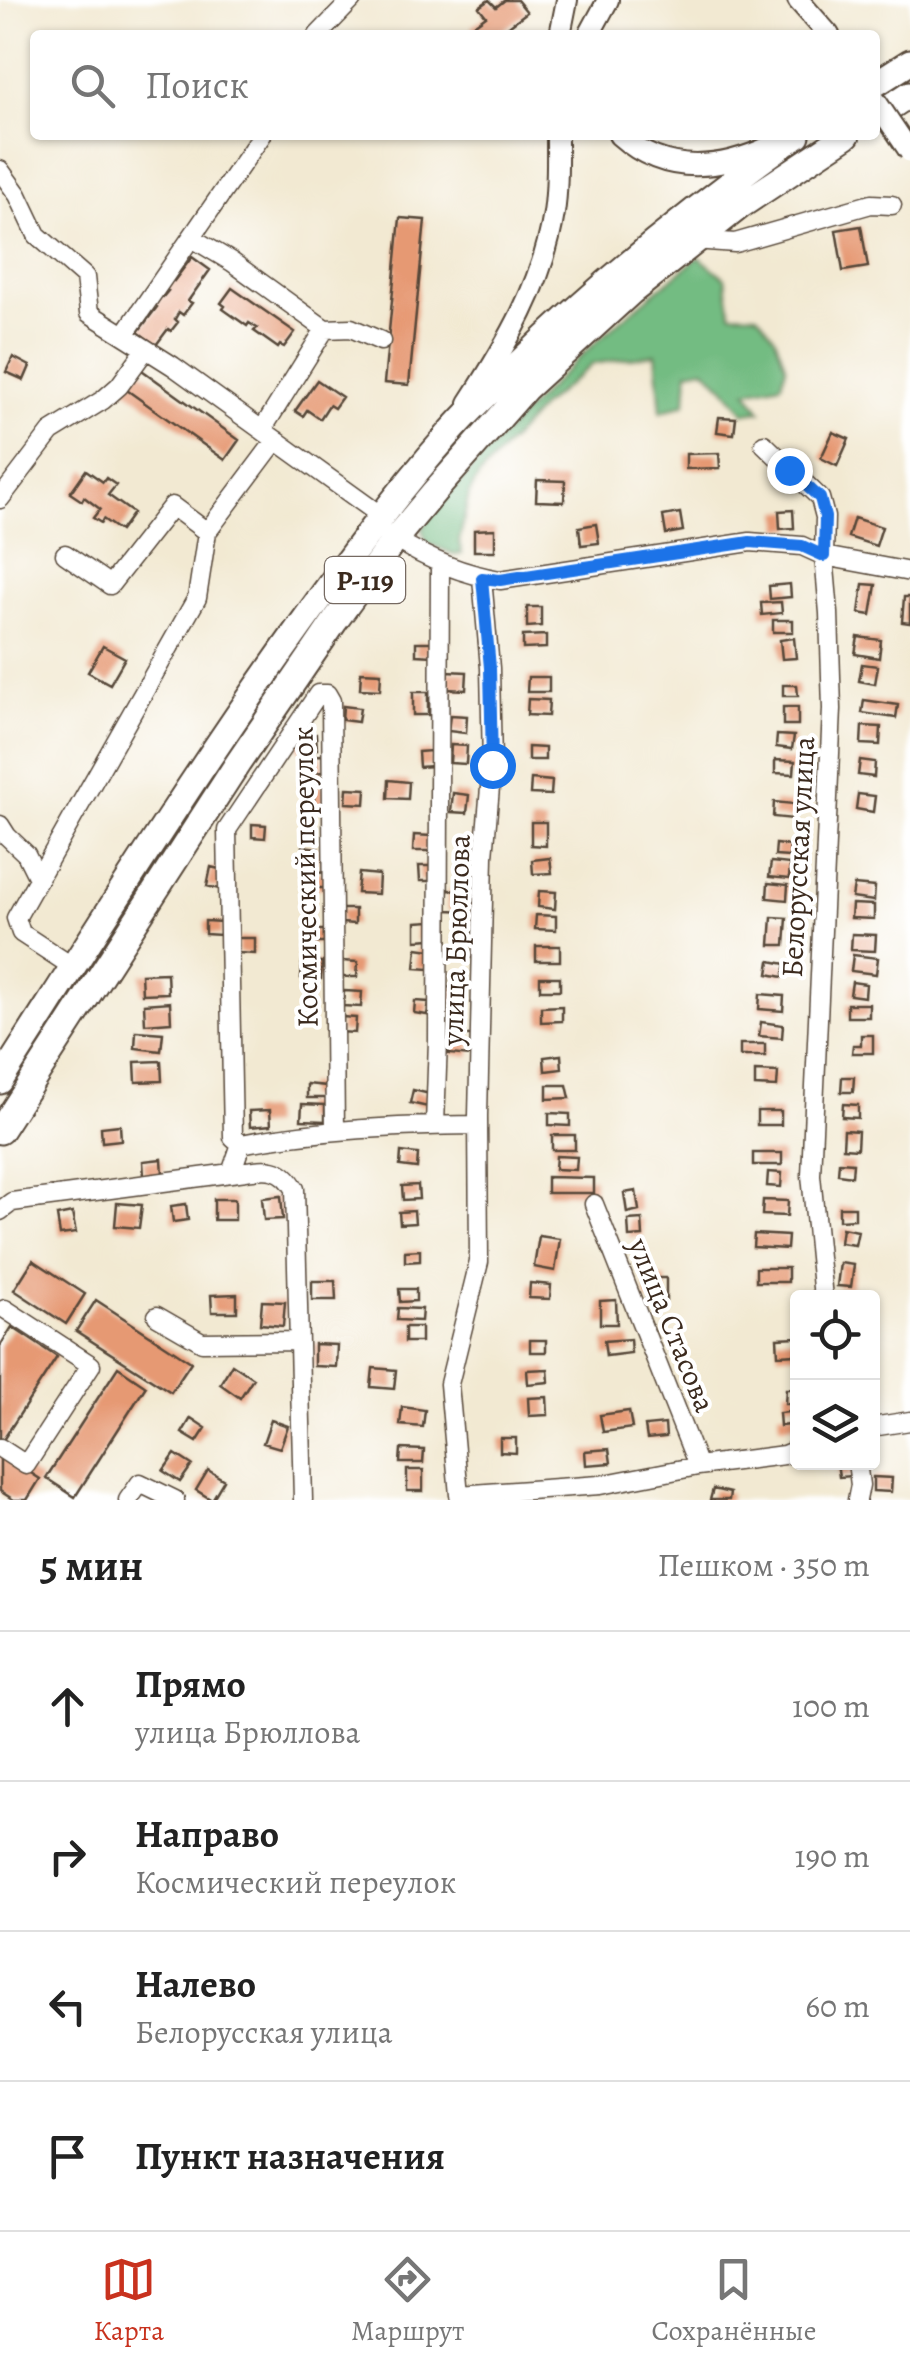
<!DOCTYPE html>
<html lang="ru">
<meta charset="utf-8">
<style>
body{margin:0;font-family:Alegreya,serif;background:#f2f2f2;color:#222}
.controls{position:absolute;right:30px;bottom:30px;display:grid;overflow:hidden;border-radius:10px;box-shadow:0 2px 8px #0004}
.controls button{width:90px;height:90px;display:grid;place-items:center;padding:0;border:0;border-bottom:2px solid #e0e0e0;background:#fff;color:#222;font:50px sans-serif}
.stop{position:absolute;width:30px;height:30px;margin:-22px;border:8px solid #1a73e8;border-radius:50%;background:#fff}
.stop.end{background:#1a73e8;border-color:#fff;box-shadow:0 2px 10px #0008}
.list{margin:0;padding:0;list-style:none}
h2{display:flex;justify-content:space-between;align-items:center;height:130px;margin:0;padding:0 40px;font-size:42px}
h2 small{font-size:32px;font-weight:400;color:#767676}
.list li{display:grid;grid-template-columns:65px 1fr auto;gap:30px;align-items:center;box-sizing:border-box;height:150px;padding:0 40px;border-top:2px solid #e0e0e0}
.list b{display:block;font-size:38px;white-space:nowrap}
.list p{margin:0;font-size:32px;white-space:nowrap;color:#767676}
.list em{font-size:32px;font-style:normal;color:#767676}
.icon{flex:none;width:55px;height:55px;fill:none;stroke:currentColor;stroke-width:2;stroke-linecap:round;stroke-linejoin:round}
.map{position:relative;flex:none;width:910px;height:1500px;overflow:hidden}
.search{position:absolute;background:#fff;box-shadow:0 2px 8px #0004;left:30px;right:30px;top:30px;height:110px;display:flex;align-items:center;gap:25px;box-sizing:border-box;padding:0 35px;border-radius:10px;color:#767676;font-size:38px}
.sheet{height:730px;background:#fff}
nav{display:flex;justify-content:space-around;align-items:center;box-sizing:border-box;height:140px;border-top:2px solid #e0e0e0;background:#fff;font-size:28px;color:#767676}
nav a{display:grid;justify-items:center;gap:5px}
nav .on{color:#c8321e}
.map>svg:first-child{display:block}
</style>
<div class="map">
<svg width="910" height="1500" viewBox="0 0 910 1500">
<rect width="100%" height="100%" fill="#fff"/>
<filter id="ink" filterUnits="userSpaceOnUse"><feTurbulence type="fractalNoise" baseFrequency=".01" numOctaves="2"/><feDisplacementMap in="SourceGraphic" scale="20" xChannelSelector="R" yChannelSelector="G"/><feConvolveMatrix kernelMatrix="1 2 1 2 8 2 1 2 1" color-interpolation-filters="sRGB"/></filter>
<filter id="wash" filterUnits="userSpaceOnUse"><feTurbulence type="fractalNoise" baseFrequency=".0048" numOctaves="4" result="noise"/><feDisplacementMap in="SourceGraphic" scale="40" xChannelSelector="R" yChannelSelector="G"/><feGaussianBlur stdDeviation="2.25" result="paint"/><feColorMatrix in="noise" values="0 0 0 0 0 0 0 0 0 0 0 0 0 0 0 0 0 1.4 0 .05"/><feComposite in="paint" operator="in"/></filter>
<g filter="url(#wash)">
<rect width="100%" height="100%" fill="#f2e9d2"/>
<path fill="#73bc82" stroke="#577350" stroke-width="2.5" d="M699 257 725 278 731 313 757 314 775 337 786 367 781 384 747 391 761 411 745 413 723 386 704 368 688 371 686 403 661 412 656 354 593 364 542 406 479 476 469 494 459 542 462 554 456 555 427 543 422 530 429 516C482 459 533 400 591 347 625 315 662 286 699 257Z"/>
<g id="blocks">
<path fill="#e69973" d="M489 0 496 7 505 0H517L527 12 497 35H477L471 27 486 16 479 7Z
M400 218 425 220 409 385 384 383Z
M861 226 868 267 843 271 836 230Z
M192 257 210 270 188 301 192 303 183 315 179 312 175 319 178 322 171 331 168 329 156 345 138 332 157 307 154 305 161 296 163 297 168 291 164 289 171 279 174 281Z
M232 288 295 332 284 347 280 345 278 348 254 331 257 328 249 323 247 326 223 309 225 306 221 303Z
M13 357 30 366 24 380 6 372Z
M139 368 239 440 225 460 124 388Z
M317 380 342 397 334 408 329 405 320 419 307 410 303 416 295 411Z
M719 417 736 418 734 434 717 432Z
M833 432 849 439 837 466 821 458Z
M719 453 720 468 686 469V454Z
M86 470 103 482 106 478 116 485 108 495 133 513 120 531 103 519 101 523 93 518 100 509 84 497 82 501 70 493Z
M537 480 565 481 564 502 536 501Z
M793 510 794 528 780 529 779 511Z
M680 513 683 531 666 534 663 516Z
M854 518 882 527 876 546 848 537Z
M596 524 599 543 581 545 579 527Z
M495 529V551H474V530Z
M790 584 791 597 770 599 769 586Z
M863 584 876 585 871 615 859 613Z
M904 597H910V623L902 622Z
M781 602 782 613 762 615 761 603Z
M527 607H541V626L527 627Z
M773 620H793V632H773Z
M546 635V648L523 649V636Z
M858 637 881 640 879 658 855 654Z
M794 638 796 658 782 659 780 640Z
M416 642H433V656L416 655Z
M103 646 125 658 110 684 88 672Z
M862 664 878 666 875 684 859 681Z
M447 671 467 672 466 690 446 689Z
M361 672 381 673 380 690 360 689Z
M528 677H549V692H527Z
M783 685H797L798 696H783Z
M413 692H428V715H413Z
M528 699 549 700 548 716 527 715Z
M864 700 898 705 896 718 862 713Z
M343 706 360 708 358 722 342 720Z
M783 707H798V725H783Z
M450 715 467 716 466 733 448 731Z
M862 726 881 727 880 745 861 744Z
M316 734 317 749 298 750V735Z
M777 735 794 736 792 749 776 747Z
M451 745 467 746 466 764 450 763Z
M528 747 545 748V760H528Z
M431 751 432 766 419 767 418 752Z
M322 755 324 772 308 773 307 756Z
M775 760 795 761 794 774 775 773Z
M860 760 875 762 874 777 858 775Z
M531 779 552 781 551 795 530 794Z
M389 780 409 782 408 799 388 798Z
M314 785 324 786V804H314Z
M347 788 366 789 365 804 346 803Z
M453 793 469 795 467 813 451 812Z
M858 794 875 796 873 812 856 809Z
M774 802 794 804 793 819 773 817Z
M531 822H546V846L531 845Z
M252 824 266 825 265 838 252 837Z
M414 835 431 836V851H413Z
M776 844 790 846 789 857 775 856Z
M303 846 318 848 317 863 301 862Z
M550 858 552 873 533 874 532 860Z
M771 862 790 864 789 879 769 877Z
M419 866H433V881H420Z
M211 867 223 870 219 889 207 886Z
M312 872 327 873V888H312Z
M359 873 379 875 378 894 357 893Z
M768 883 788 885 787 900 767 898Z
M854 885 875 887 874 901 852 898Z
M448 890 469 891 468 911 447 910Z
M539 891 556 892 555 909 538 907Z
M852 904 874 905V919L851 918Z
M341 909H355V924L341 923Z
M536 915 556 916V930L535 929Z
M772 917 787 918 785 945H770Z
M205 921 222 922 221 935 205 934Z
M431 921 432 939 416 940V922Z
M308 930H324V943H307Z
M852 934 876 935 875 951 851 950Z
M238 938H255V954L238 953Z
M536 946H560V961H536Z
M417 948 431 950 429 969 415 968Z
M853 955 878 958 876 974 851 971Z
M341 961 358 962 357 977H341Z
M770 961 786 964 783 977 768 974Z
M302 962H322L321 979 301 978Z
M167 973 168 993 142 994 141 974Z
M540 977H560V990H540Z
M852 982 866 984 865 997 850 995Z
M447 987 468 988 466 1006 446 1005Z
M344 991 362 992 361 1007 343 1006Z
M760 994 784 996 783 1011 759 1009Z
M415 1001 429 1002 427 1015 414 1013Z
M170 1002 171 1022 145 1024 144 1004Z
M847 1004H869V1017H847Z
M562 1006V1021L541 1022V1007Z
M341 1017 356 1018 355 1033 340 1032Z
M761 1022 783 1025 782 1038 759 1036Z
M136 1031 163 1033 161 1051 135 1048Z
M451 1035 471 1036 470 1056 449 1054Z
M861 1035H873V1053H852L853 1045H861Z
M740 1044H765V1056H740Z
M561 1055 562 1069 545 1071 544 1057Z
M161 1061 162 1081 136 1082 135 1062Z
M755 1071 778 1072 777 1087 755 1086Z
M842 1077H854L853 1092H841Z
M307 1084 326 1086 327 1098H307Z
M547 1085H567L570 1098 547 1099Z
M413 1090 430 1094 428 1107 410 1103Z
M302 1104 325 1105V1121L301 1120Z
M843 1104 858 1105V1118L842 1117Z
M270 1110 271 1125 250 1127 249 1111Z
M757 1111H781V1125H757Z
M549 1113 570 1114V1126L549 1125Z
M120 1125 121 1140 102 1142 101 1127Z
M844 1130 858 1131 857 1149 843 1148Z
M552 1135H575V1150H552Z
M401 1152 418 1154 417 1168 400 1166Z
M753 1153H782V1165H753Z
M556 1156 577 1157 576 1170 555 1169Z
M162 1159 163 1174 144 1176 143 1161Z
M839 1162 853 1163 852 1176 838 1174Z
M768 1172 782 1173 781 1187 767 1186Z
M547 1177 594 1178V1193H547Z
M418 1185 419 1199 403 1200 402 1186Z
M636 1191 639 1210 627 1213 624 1193Z
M281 1196 283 1219 264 1220 262 1198Z
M214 1199H235V1220H214Z
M763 1200 788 1201 787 1216 762 1215Z
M117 1203 142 1205 139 1228 115 1226Z
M186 1204 188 1220 173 1222 171 1206Z
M839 1207H855V1219L839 1220Z
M414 1211 415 1223 400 1224 399 1212Z
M72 1213 76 1233 60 1235 57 1216Z
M642 1219 643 1236 629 1237 628 1220Z
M842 1228 858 1231 855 1245 840 1243Z
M754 1234 788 1236 787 1249 753 1247Z
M539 1236 560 1239 555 1271 534 1267Z
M420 1250V1261L405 1262V1251Z
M33 1260 85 1294 66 1324 14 1290Z
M840 1263 854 1265 851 1287 837 1286Z
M756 1268H788V1282H756Z
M646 1278H666V1300H646Z
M312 1281H335L336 1300H312Z
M530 1283 551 1285 550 1299 529 1298Z
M399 1289H416V1301L400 1302Z
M237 1294V1312H212L211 1295Z
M96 1300 191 1362 171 1392 76 1331Z
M616 1300 617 1324H600V1301Z
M262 1301 285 1302 283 1326 260 1324Z
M398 1308 422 1309 421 1321 397 1320Z
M12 1327 57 1357 3 1440 0 1438V1346Z
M405 1327H421V1342H405Z
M798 1337V1354L778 1355 777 1338Z
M630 1339 631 1353 606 1356 604 1341Z
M530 1340H546V1352H530Z
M314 1344 337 1345 336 1367 314 1366Z
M232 1364 253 1378 240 1398 220 1384Z
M118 1367 146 1386 75 1497 46 1478Z
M373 1368 396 1370 394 1389 371 1387Z
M548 1369 549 1382 528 1384 527 1370Z
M786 1389H798V1404H785Z
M547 1397 548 1415 529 1416 528 1398Z
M402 1407 425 1410 423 1427 400 1425Z
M629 1411 632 1428 603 1432 600 1415Z
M798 1411V1424L780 1426 779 1413Z
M191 1418 206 1428 197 1442 182 1433Z
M271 1420 288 1426 280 1448 263 1443Z
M665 1424 666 1437 647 1439 645 1426Z
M500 1438H516V1453L500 1452Z
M401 1449 424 1450 423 1463H400Z
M609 1449 611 1463 586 1465 585 1451Z
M0 1453 40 1479 27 1500H14L0 1491Z
M175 1454 192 1465 180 1482 163 1471Z
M837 1462H851L852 1476 839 1477Z
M208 1470 224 1480 212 1500 196 1490Z
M407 1470H423V1491H407Z
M873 1477 892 1478 891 1492 873 1491Z
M713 1489 730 1493 729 1500H710Z"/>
</g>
</g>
<g filter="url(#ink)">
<use href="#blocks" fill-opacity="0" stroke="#564739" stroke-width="2.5"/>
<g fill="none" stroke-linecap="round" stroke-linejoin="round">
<defs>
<path id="minor" d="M318 35 352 0
M0 170 18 195 37 235 85 277 89 313 173 366 380 515
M192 238 232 262 325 329
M694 240 735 243 871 204 892 205
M124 335 262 135
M262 430 325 329 351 328 381 341
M764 444 820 498 825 517 824 556 829 613 832 709 811 1175 823 1298
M0 499 51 432 103 400 119 386 146 349
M395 539C427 559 462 574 500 580L750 542 802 546 824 556 910 572
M65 554 110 585 172 506 207 532 276 440
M482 578 490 668 492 765 484 856 478 1116 479 1262 449 1384 459 1495 600 1485 698 1466 784 1455 798 1449
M0 825 7 836 26 854 38 878
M73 967 21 933 16 918 197 598 207 532
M435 1125 438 1040 440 563
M241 1144 233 1137 227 830 318 694H327L331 701 335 1131
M231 1173C259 1170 280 1161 295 1189L303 1500
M594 1204 698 1466
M0 1211 12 1202 231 1173 241 1144C320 1129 399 1126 478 1125
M157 1316 202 1342 299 1341
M872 1427 910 1421
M0 1448 26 1465 91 1365 5 1309
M128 1500 140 1483 175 1500
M857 1500 860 1485 857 1462"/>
<path id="major" d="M798 0 829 35
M560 35 567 0
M589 35 608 0
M619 135C664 175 717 171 769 147
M469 403C507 344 543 284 554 213 558 187 557 161 557 135"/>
<path id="highway" d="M875 84 910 62
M875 117 910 94
M0 1081C98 928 194 774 300 626 347 561 394 496 448 435 469 410 494 388 517 365 604 280 697 205 797 135
M0 1131 238 763 335 621 395 539 434 492 526 388 631 292 740 206 847 135"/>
</defs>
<use href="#minor" stroke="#564739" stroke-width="21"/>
<use href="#major" stroke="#564739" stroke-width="24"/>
<use href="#highway" stroke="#564739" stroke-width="29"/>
<use href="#minor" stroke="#fff" stroke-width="18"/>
<use href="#major" stroke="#fff" stroke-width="20"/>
<use href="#highway" stroke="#fff" stroke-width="25"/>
<defs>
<path id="major-bridge" d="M875 100 910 152"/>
</defs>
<use href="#major-bridge" stroke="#564739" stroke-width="24" stroke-linecap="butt"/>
<use href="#major-bridge" stroke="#fff" stroke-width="20"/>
</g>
</g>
<g fill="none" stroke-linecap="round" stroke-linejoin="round" filter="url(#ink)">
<path stroke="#1a73e8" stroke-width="12" d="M492 765 490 668 482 578 500 580 750 542 802 546 824 556 825 517 820 498 789 470"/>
</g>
<g text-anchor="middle" stroke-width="8" stroke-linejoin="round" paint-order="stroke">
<rect fill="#fff" stroke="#766a62" stroke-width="2.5" x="325" y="557" width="80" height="46" rx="8"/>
<g font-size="28" font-weight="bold" fill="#3b2a1e">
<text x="365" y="590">Р-119</text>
</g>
<g font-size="30" fill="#3b2a1e" stroke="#fff">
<text transform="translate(798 857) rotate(-87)" y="10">Белорусская улица</text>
<text transform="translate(305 877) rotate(-91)" y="10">Космический переулок</text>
<text transform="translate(456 940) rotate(-88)" y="10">улица Брюллова</text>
<text transform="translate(672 1325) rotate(68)" y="10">улица Стасова</text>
</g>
</g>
</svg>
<div class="controls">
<button><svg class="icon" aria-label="locate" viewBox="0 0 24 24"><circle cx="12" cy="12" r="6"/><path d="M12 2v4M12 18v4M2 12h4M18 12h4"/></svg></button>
<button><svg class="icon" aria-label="layers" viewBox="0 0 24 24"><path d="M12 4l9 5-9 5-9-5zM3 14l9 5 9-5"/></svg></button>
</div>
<div class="stop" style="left:492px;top:765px"></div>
<div class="stop end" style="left:789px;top:470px"></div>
<div class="search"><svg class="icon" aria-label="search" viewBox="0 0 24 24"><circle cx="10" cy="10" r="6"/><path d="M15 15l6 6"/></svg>Поиск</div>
</div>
<section class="sheet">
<h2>5 мин<small>Пешком · 350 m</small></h2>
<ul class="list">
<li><svg class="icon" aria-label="ahead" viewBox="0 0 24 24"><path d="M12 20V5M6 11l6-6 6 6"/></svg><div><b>Прямо</b><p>улица Брюллова</p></div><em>100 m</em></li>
<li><svg class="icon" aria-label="right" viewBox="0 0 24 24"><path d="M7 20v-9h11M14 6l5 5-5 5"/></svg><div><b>Направо</b><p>Космический переулок</p></div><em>190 m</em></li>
<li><svg class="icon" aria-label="left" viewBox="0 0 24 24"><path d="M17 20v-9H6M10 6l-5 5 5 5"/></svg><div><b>Налево</b><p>Белорусская улица</p></div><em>60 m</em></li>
<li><svg class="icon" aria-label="arrive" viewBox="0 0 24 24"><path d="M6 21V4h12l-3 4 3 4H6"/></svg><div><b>Пункт назначения</b></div></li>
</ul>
</section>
<nav>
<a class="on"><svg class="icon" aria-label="map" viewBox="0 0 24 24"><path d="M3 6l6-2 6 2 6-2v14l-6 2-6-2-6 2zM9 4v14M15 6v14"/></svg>Карта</a>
<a><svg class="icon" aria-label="directions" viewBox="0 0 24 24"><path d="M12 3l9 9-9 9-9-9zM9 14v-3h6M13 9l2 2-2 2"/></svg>Маршрут</a>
<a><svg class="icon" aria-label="saved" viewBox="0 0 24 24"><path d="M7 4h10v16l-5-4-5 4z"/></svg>Сохранённые</a>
</nav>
